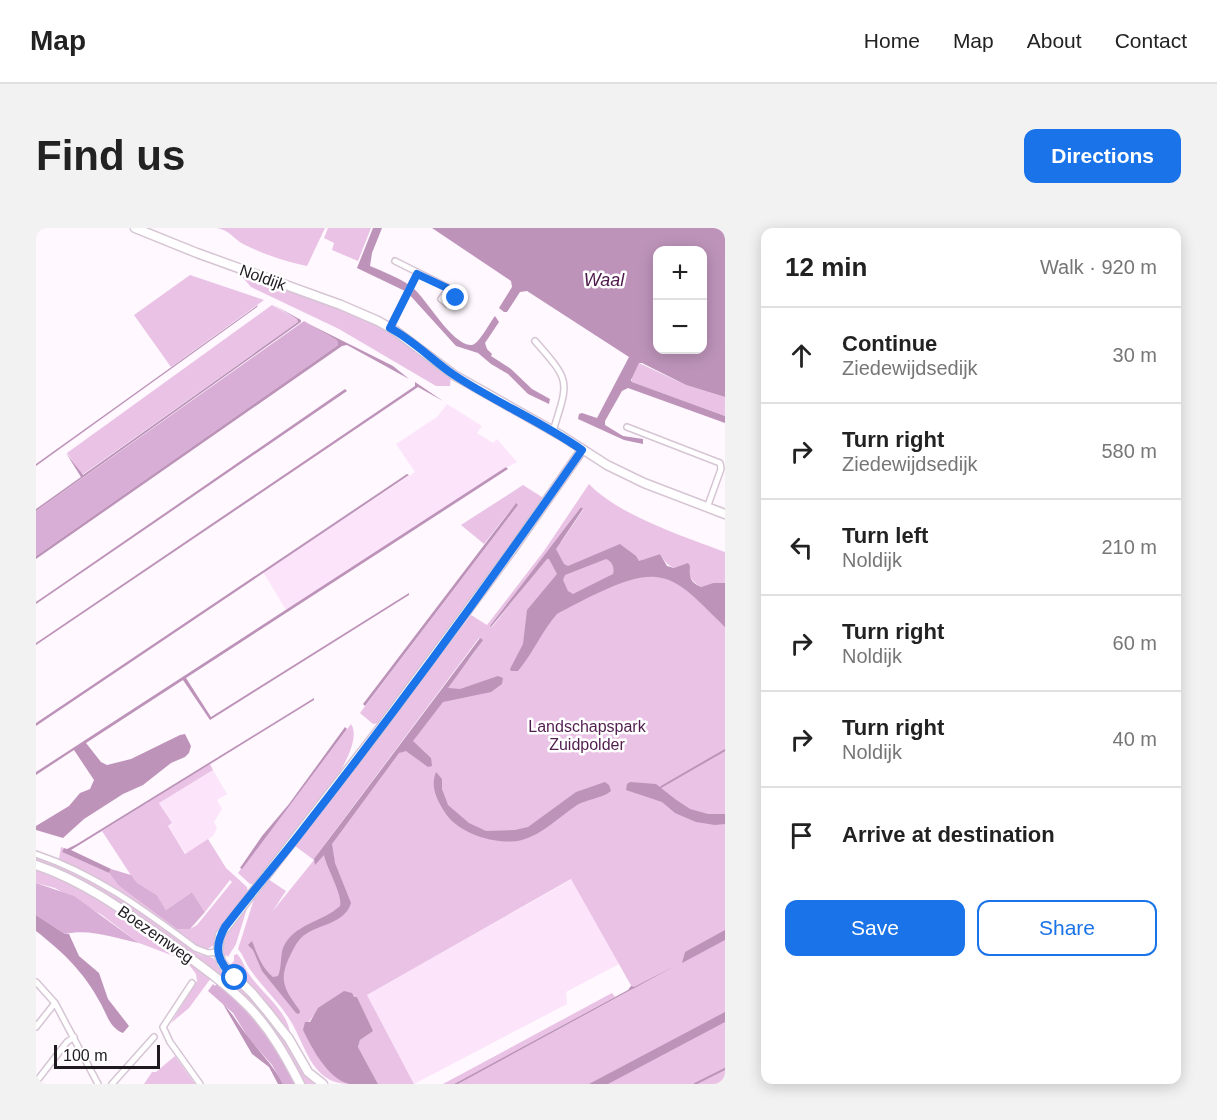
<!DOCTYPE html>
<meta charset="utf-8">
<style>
body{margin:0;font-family:Arial,sans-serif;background:#f2f2f2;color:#222}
.controls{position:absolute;right:18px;top:18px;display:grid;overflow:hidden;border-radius:12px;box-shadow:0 3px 15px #0003}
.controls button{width:54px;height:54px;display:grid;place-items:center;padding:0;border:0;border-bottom:2px solid #e0e0e0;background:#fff;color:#222;font:30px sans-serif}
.scale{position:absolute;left:18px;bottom:15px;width:106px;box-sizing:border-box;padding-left:6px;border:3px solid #1f1a1f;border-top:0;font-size:16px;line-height:21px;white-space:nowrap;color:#1f1a1f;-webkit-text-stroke:4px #fff;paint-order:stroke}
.stop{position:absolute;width:18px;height:18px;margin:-14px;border:4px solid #1a73e8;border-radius:50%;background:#fff}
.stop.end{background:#1a73e8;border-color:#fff;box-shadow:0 2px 6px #0008}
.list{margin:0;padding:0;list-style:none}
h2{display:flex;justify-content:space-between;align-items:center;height:78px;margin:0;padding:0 24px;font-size:26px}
h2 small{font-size:20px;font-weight:400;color:#767676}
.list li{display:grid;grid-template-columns:39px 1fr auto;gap:18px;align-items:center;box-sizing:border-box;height:96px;padding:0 24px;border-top:2px solid #e0e0e0}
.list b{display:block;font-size:22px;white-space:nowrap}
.list p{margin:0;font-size:20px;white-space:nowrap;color:#767676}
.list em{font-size:20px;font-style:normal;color:#767676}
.actions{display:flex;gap:12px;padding:18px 24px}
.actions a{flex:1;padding:14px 0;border:2px solid #1a73e8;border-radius:12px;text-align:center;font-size:21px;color:#1a73e8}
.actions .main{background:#1a73e8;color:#fff}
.icon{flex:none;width:33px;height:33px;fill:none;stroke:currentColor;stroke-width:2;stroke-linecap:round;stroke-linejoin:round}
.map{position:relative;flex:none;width:689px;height:856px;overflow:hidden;border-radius:12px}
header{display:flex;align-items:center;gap:36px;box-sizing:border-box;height:84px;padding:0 30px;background:#fff;border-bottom:2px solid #e0e0e0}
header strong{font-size:28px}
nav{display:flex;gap:33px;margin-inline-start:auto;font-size:21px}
.intro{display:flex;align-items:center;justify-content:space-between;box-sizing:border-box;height:144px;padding:0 36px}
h1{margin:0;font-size:42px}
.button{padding:15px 27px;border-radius:12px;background:#1a73e8;color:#fff;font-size:21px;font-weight:700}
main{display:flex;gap:36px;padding:0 36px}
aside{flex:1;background:#fff;border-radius:12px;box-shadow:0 3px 15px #0003}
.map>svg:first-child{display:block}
</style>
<header>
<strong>Map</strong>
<nav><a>Home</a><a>Map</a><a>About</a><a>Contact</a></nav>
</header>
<div class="intro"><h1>Find us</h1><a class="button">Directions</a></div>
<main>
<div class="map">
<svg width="689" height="856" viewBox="0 0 689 856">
<rect width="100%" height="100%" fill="#fff8fe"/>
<path fill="#fce5fa" d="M411 176 446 198 441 205 457 215 461 211 481 234 472 239H470L250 382 227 344 379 244 360 216 401 189Z
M177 542 191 566 181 572 186 581 178 594 181 600 177 608 150 626 132 598 136 596 123 574Z
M536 651 583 736 530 764 531 776 378 856 331 767Z"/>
<path fill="#e9c2e5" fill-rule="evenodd" d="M181 0H289L271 38C251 34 227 26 209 17 197 11 195 3 181 0Z
M292 0H335L322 33 296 22 298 15 288 10Z
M201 43 312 84 354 103 415 148 414 158H400L303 101 215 59Z
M154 47 228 72 135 139 98 87Z
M236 77 261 91 262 94 46 247 31 225Z
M603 135 650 157 689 169V188L596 154V148Z
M553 256C582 287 649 309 689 324V355H677L665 359C658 356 656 350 651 346 637 337 634 343 624 326L606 332 689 373V856H422L597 761 535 651 331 767 378 856H342L322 819 324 812 336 803 321 769 278 787 272 795 297 846 313 856C275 856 270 817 254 792 243 774 228 761 216 744 210 737 208 728 202 721L218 671 232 651 250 663 236 684 278 632 259 618 435 387 451 397 508 323ZM545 279 547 282 525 314H523L456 399 454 398ZM443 410 446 412 438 425 280 628Z
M487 257 509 271 344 495 337 496 324 485 482 277 479 276 448 316 425 297Z
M315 496C335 525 239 632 219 656H214L202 645Z
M174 536 177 542 123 575 136 595 132 598 149 626 172 611 190 640 211 659 212 665 181 708 178 717 170 722 164 721 73 657 23 631 25 619 28 620 26 624 73 645 82 657 154 701 161 697 196 654 194 652 169 684 156 664 130 682 121 667 100 655 66 603Z
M0 628 58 654 91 675 162 726 177 730 188 745 220 775 249 812 265 839 280 856H268L236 801 81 674 49 654 0 633Z
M0 641C63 661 122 712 175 750L153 780 135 795 161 753 160 746 154 738 143 730 103 715 66 687 19 660 0 655Z
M213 674 200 716 192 729 190 727 188 730C183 707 200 691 213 674Z
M201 726C207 732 208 739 213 746 224 763 255 786 254 808L192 739 198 733V727Z
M576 765 579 769 418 856H407Z
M139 828 159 856H108L116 844H120Z"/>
<path fill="#d9aed6" d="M268 93 299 111 302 114V117L0 328V283Z
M75 641 95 647 101 655 121 667 130 682 156 664 169 684 154 701H141L82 657 73 645Z
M0 655 38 668 103 715C79 710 53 700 29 706L0 687Z
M181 755C215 784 239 816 259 856H247L236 837 213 811 197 785 172 763 177 756 179 758Z"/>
<path fill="#bd93ba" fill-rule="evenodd" d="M337 0H346L336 25 334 38C348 44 364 50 376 59 390 70 417 119 436 117 443 116 454 94 459 88L463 94 449 115 451 121 456 126 455 128 475 141 496 161 514 171 513 176 492 166 472 146 455 136 442 125 420 118 371 64 321 40Z
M396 0H689V169L650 157 606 135H603L595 152 596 154 689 188V195L592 160 586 163 569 193V197L587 208 607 211V216L588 212 542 191 543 186 546 185 561 190 593 129 491 63 484 64 471 84H468L463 80 476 59 475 53ZM666 22V122H622V22Z
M222 77 221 79 0 238V236Z
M238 77 265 92V94L0 283V281L45 249 30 225 47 247 262 94 261 91Z
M273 96 357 138 373 151 311 117 306 118 0 331V328L302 117V114L299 111Z
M379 154 407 173 382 159 0 417V415L379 158Z
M309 161 311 163 0 376V374Z
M470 239 472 241 150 450 175 489 373 365V367L174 492 147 452 50 515 65 534 71 537 95 531 144 507 149 506 155 518 153 525 149 529 135 535 107 557 87 566 48 591 27 610 0 602V598L33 578 44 565 54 561 58 552 38 522 0 547V544Z
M371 246 373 247 0 498V495Z
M480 275 482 277 329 478 327 476Z
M545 279 547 281 520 321 528 336 532 338 584 316 600 328 603 333 624 326 631 338 638 340 652 335 654 338C653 349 654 354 665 359L677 355H689V399C641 352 630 332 562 365 557 367 524 384 521 386 506 403 497 425 482 443H475L474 441 487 416 491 382 521 346 513 331H511L455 399 454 398ZM570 331C576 333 579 340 577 346L537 366 532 363 527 352 529 347Z
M444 410 447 412 412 460 424 461 462 448 467 450 466 456 455 464 407 474 377 513 395 530 396 538 392 539 370 523 363 525 296 616 299 635 315 675C309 696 282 696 267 708 260 714 256 724 252 732 242 755 251 764 264 783L263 786 260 785 226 743 217 722 212 717 216 713C221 726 226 740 237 749L242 748C246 739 244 729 247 720 257 696 287 694 304 678 307 667 291 641 288 627L279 637 278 631Z
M278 470V472L35 622 75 641 73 645 26 624 28 620 31 621 41 616Z
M309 499 311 501 206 641 204 640 226 608 253 576Z
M400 544 406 551V561L412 577 433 595 450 603 479 602 492 599 540 564 569 554 573 557 575 563C565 571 551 571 541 577 523 589 507 606 486 612 462 618 421 606 408 583 401 571 394 559 400 544Z
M594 554 620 556 639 571 654 581 672 586H689V596L679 597 660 594 639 585 626 574 590 562 591 556Z
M0 687 29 706H33L43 728 63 745 72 771 93 798 87 805C74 800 71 787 65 776 48 744 28 725 0 703Z
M689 702V712L646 735 649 724Z
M639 738 422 856H418L592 762 595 758 598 759Z
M308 763 316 765 318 769H321L337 803 324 812 322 819 342 856C333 856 321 856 313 856 291 850 276 820 267 802L269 794H274L282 780Z
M187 776C199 788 203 798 213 810 225 826 238 838 247 856H242L233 839 216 826Z
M689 784V794L572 856H553Z"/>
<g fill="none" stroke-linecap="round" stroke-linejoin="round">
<path stroke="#bd93ba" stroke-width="2" d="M625 559 689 522
M659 856 689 841"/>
<defs>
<path id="street" d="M359 33 411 59 420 70 418 75 411 76 405 71 413 61
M354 100 381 46
M499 113C535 154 533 152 517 203
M591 199 684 235 685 241 671 280
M0 626C60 646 109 683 159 720L172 725 182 724
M0 754 19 775 62 856
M156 755 127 799 134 814 164 856
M0 799 19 775
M0 854 31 814 38 809
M76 856 118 809"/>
<path id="secondary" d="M99 0 161 25 305 77 342 93 358 102 418 147 526 208 571 237 608 255 689 286
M0 637C48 653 90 684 131 713 159 734 189 754 213 779 235 802 250 829 264 856
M287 856 272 844 253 811 231 783 216 765 186 736 182 724 184 707 342 503 476 322 546 222"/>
</defs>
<use href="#street" stroke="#d6c5d4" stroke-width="8"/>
<use href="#secondary" stroke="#d6c5d4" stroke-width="11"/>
<use href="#street" stroke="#fff" stroke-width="5"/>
<use href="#secondary" stroke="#fff" stroke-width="8"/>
</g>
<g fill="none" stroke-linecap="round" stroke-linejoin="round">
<path stroke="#1a73e8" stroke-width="8" d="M199 750C181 734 177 720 189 699 215 665 243 633 269 599 365 476 457 350 546 222 506 194 459 174 418 147 396 132 377 112 354 100L381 46 411 60 420 70"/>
</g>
<g text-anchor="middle" stroke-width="5" stroke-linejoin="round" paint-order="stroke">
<g font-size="16" fill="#1f1a1f" stroke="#fff">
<text transform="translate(227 49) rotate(20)" y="6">Noldijk</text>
<text transform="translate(120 706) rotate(35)" y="6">Boezemweg</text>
</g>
<g font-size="16" fill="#511d4f" stroke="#fff">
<text x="551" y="504">Landschapspark<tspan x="551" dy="18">Zuidpolder</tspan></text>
</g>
<g font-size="18" font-style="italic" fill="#4d194b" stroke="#fff">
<text x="568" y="58">Waal</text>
</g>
</g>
</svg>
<div class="controls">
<button>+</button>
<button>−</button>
</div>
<div class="scale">100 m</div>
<div class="stop" style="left:199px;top:750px"></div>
<div class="stop end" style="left:420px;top:70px"></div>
</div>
<aside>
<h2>12 min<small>Walk · 920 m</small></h2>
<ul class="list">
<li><svg class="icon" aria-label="ahead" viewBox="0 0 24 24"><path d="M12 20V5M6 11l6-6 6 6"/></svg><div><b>Continue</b><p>Ziedewijdsedijk</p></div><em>30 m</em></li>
<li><svg class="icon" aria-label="right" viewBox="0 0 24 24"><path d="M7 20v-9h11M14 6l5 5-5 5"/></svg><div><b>Turn right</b><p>Ziedewijdsedijk</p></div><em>580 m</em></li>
<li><svg class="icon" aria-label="left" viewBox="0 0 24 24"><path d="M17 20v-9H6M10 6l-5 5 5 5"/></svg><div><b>Turn left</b><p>Noldijk</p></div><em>210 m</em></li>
<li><svg class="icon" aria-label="right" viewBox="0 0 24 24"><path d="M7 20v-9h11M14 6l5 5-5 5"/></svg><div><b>Turn right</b><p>Noldijk</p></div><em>60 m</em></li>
<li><svg class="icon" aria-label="right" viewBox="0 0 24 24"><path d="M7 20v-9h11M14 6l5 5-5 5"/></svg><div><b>Turn right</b><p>Noldijk</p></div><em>40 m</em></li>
<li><svg class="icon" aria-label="arrive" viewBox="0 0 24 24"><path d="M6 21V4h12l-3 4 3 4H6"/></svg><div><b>Arrive at destination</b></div></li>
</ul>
<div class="actions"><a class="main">Save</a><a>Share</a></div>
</aside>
</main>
